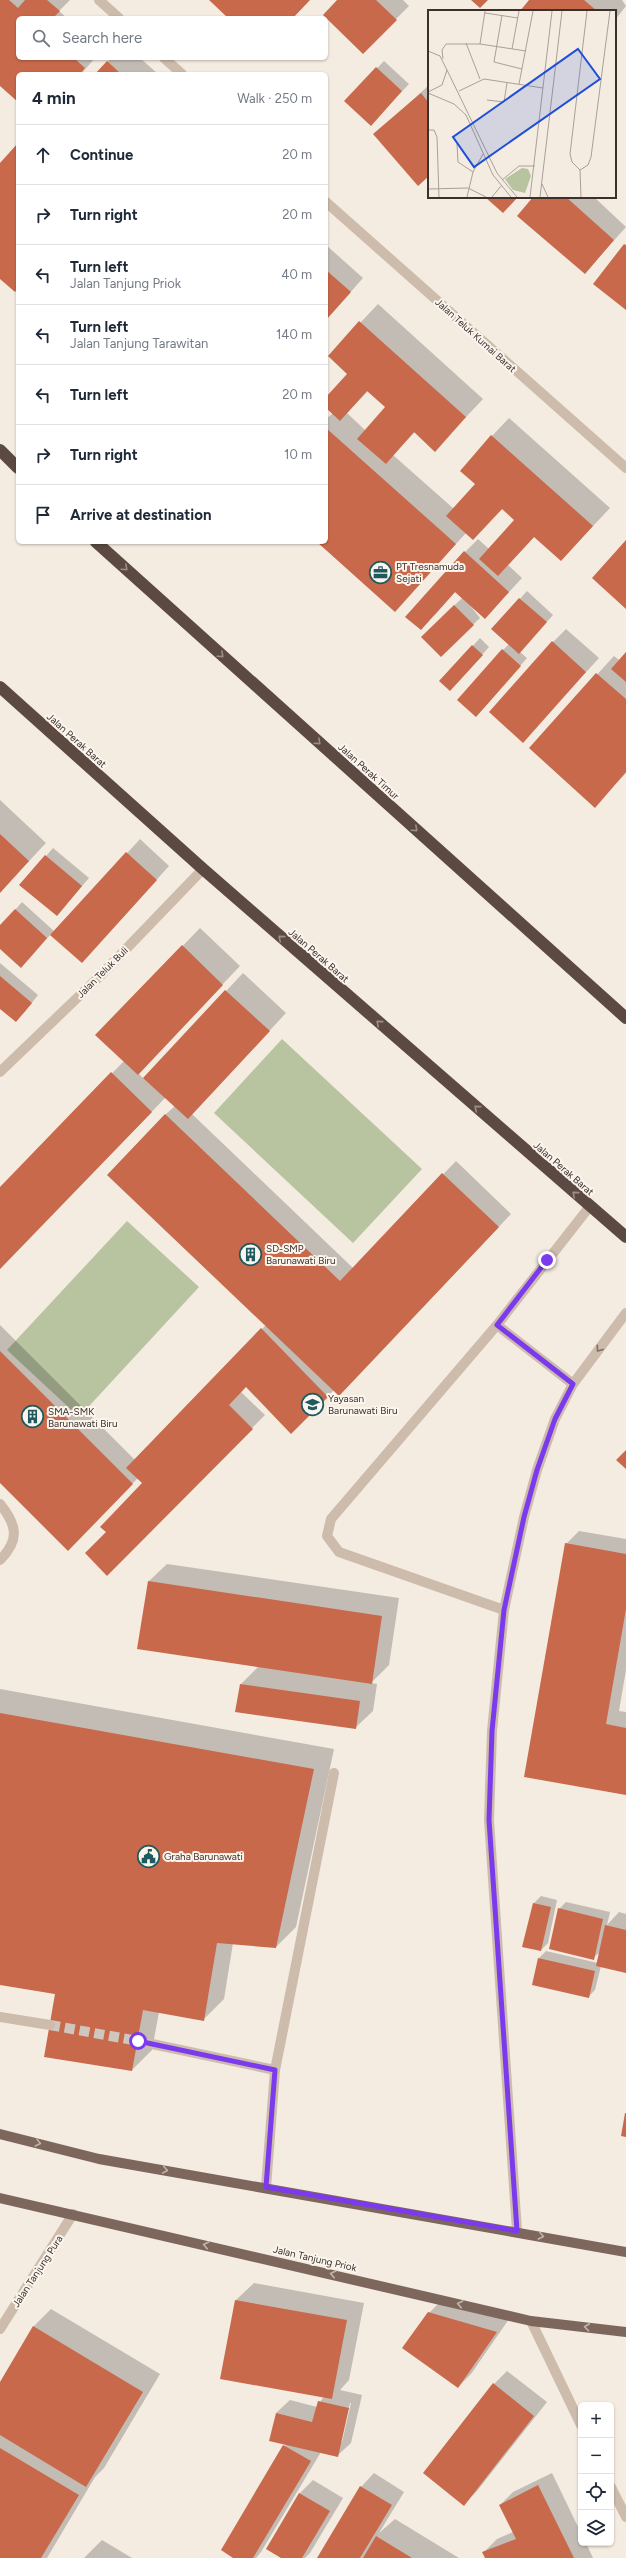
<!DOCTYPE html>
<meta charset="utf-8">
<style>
body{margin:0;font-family:Figtree,sans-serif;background:#f6f6f7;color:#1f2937}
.controls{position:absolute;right:12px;bottom:12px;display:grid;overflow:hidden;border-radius:6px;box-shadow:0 1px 3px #0004}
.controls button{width:36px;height:36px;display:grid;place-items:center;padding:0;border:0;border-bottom:1px solid #e0e1e3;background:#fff;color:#1f2937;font:20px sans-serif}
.stop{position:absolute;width:12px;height:12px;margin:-9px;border:3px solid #7c3aed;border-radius:50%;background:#fff}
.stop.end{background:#7c3aed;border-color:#fff;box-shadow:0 1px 4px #0008}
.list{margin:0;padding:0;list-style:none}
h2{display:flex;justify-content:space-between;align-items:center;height:52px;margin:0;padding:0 16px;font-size:17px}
h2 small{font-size:13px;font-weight:400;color:#747a83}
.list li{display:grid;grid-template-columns:26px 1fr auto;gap:12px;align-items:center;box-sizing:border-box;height:60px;padding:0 16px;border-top:1px solid #e0e1e3}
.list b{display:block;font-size:15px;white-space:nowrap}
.list p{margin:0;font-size:13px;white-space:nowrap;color:#747a83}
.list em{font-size:13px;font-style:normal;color:#747a83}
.icon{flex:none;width:22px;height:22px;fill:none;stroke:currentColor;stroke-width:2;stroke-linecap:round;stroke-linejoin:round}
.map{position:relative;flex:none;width:626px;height:2558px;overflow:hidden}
.search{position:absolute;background:#fff;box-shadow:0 1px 3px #0004;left:16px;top:16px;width:312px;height:44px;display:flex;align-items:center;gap:10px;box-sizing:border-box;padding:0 14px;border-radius:6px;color:#747a83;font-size:15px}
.panel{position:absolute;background:#fff;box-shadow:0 1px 3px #0004;left:16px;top:72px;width:312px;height:472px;border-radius:6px}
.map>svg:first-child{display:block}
</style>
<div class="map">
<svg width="626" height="2558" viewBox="0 0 626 2558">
<rect width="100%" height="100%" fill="#f4ebe1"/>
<path fill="#b8c4a0" d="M282 1039 422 1169 353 1243 214 1113Z
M127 1221 199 1287 79 1417 7 1350Z"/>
<path fill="#0003" fill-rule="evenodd" d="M0 0H70L59 11 67 18H18V58H95L81 74H18V101L0 85Z
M338 0H403L409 6 363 52Z
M530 0H622L626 6 615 20V11H521Z
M111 58H140L158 74H97Z
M384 61 409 84 378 117 346 101Z
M429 85V175L375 134Z
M535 197H594L626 227 585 273Z
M326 245 363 278 326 320Z
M378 304 483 399 435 450 415 432 393 455 454 509 476 484 492 436 509 418 610 508 561 560 535 536 508 565 522 578 485 618 469 604 480 618 441 656 422 637 462 598 455 592 434 616 465 552 478 539 489 549 516 520 503 508 473 539 466 533 395 610 319 542H326V419L333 413 326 407V399L348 374 329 356ZM368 391 387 407 366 431 347 413Z
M527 591 553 615 520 652 527 658 483 709 503 650 509 644 493 629Z
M566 629 599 658 523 741 553 642Z
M480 638 489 647 457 683 441 681Z
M626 653V773L594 806 530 748 614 656 619 660Z
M0 800 46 843 0 892Z
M140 839 169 866 82 962 51 934 28 960 0 948V927L22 902 55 932Z
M53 848 89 878 57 915 21 885Z
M200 928 240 966 138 1073 144 1079 243 973 286 1013 192 1114 353 1268 456 1161 511 1214 352 1382 334 1390 291 1432 246 1386 241 1392 265 1415 107 1574V1532L144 1483 138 1478 68 1549 0 1482V1325L135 1460 266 1325 165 1115 175 1106 166 1097 0 1269V1189L124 1061 97 1035Z
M0 963 38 995 23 1014 0 1007Z
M579 1531 626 1539V1670L619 1711 626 1712V1794L595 1787 566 1544Z
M167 1564 399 1598 389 1665 371 1683 377 1684 373 1711 355 1728 241 1684 259 1666 149 1581Z
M0 1689 334 1749 296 1927 276 1947 233 1943 224 1999 203 2020 159 2012 152 2050 132 2070 45 2056 56 1994 0 1984Z
M541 1896 557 1900 548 1943 541 1950 523 1946 534 1903Z
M566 1902 610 1912 607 1925 619 1912 626 1914V1972L601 1966 595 1990 588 1997 539 1958 546 1951 598 1963 600 1952 593 1958 559 1909Z
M254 2283 364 2303 349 2380 340 2390 362 2395 351 2443 337 2456 321 2452 261 2552 256 2558H235L286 2444 276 2413 290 2400 317 2407 324 2396 236 2300ZM350 2403H351L342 2442H340Z
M442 2300 509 2319 471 2374 458 2387 429 2313Z
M51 2309 160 2374 104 2468 95 2477 47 2558H0V2384L34 2326Z
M507 2371 547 2402 477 2491 464 2504 494 2384Z
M374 2473 404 2492 379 2533 395 2519 459 2558H318L361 2487Z
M552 2473 581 2533V2543H586L593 2558H486L484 2552 497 2539 513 2532 500 2505 513 2492Z
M313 2480 343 2498 310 2553 305 2558H283L267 2548 300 2493Z
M102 2540 132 2558H84Z"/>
<path fill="#c8694b" d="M0 0H9L18 8 25 0H47L60 11 53 18H18V58H74L85 68 80 74H18V102L0 86Z
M209 0H310L293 18H228Z
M337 0H376L397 20 363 54 323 15Z
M471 0H488L480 8Z
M529 0H584L597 11H520Z
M107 61 121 74H95Z
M376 67 402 91 371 126 344 101Z
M421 93 429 103V176L418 186 373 134Z
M18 143V288L15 292 0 279V163Z
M485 197H518L503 213Z
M533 197H566L614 240 585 274 517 216Z
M624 244 626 245V310L593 284Z
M326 270 351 292 326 320Z
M359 321 466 417 435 452 414 432 386 464 357 439 385 407 367 391 340 421 326 408V397L347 374 328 356Z
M326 428 456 544 395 612 317 542H326Z
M491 435 593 526 561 561 534 537 498 576 479 559 514 520 502 509 473 540 446 516 475 484 460 471Z
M626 540V609L592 578Z
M464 551 509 592 485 619 455 592 421 630 405 617Z
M519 598 547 622 519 654 491 629Z
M454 605 474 625 441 657 421 637Z
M552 641 586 672 523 743 489 712Z
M472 645 483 655 450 691 439 681Z
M502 649 521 666 476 717 457 700Z
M626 652V682L611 669Z
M596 673 626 699V772L595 808 529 748Z
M0 834 29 861 0 893Z
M126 852 157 880 82 963 50 935Z
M45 855 82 886 57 916 19 885Z
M15 909 47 938 21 968 0 949V925Z
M182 945 223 985 138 1075 95 1035Z
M0 976 32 1003 16 1022 0 1009Z
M225 990 270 1031 188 1119 143 1078Z
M111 1072 152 1112 0 1269V1187Z
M165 1114 340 1281 442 1173 499 1227 339 1396 107 1175Z
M261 1328 328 1397 291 1434 246 1387 229 1405 253 1429 107 1576 85 1553 106 1532 100 1527 142 1483 126 1468Z
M0 1351 133 1484 68 1551 0 1483Z
M626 1450V1469L616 1460Z
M565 1543 626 1554V1609L606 1724 626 1728V1795L524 1777Z
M148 1581 382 1616 372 1684 137 1649Z
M240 1684 360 1701 356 1729 235 1712Z
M0 1713 314 1769 276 1948 217 1943 204 2021 143 2010 132 2071 44 2057 55 1994 0 1985Z
M533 1903 551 1907 541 1951 522 1947Z
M558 1908 603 1919 594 1960 549 1949Z
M605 1925 626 1930V1973L596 1966Z
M538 1958 595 1971 589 1998 532 1985Z
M625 2113H626V2137L621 2136Z
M235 2300 347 2320 332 2399 220 2379Z
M428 2312 497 2332 458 2388 402 2348Z
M33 2326 143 2392 86 2487 0 2435V2382Z
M493 2383 534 2416 464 2506 423 2473Z
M318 2401 349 2408 338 2457 269 2441 276 2413 312 2422Z
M283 2445 311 2461 253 2558H233L221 2550Z
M0 2448 79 2495 41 2558H0Z
M538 2485 574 2558H485L482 2552 516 2539 499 2505Z
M360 2486 392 2505 360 2558H317Z
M299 2493 330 2511 302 2558H281L266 2549Z
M376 2536 412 2558H363Z"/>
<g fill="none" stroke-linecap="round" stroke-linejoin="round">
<path stroke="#cfc6bd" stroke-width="10" stroke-dasharray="10 5" stroke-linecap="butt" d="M50 2025 138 2041"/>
<path stroke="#cdbbac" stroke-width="10" d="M99 0 119 18
M164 58 182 74
M326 202 626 468
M0 1072 101 975 203 869
M497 1325 573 1384
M0 1504C17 1525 20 1540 0 1560
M504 1610 339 1552 327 1536 331 1519 497 1325 590 1206
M0 2017 50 2025
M138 2041 275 2070 266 2187
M275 2070 334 1773
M517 2231 489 1820 492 1731 504 1610 524 1517 537 1470 555 1419 573 1384 626 1313
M531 2321 581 2425
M0 2329 73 2214
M611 2487 626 2517"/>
<path stroke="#7d675c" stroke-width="10" d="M0 2134 99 2159 626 2252
M0 2198 531 2321 626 2332"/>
<path stroke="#5c4a42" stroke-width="12" d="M0 450 18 468
M96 542 626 1018
M0 687 203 869 626 1237"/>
</g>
<defs><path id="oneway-chevron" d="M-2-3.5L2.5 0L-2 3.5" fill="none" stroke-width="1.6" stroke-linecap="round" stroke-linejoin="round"/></defs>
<g stroke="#9c8e87">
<use href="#oneway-chevron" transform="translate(125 568) rotate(42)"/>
<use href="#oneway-chevron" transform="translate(221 655) rotate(42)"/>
<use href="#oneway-chevron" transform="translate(318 742) rotate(42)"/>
<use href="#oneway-chevron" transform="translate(415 829) rotate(42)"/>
<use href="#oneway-chevron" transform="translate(281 938) rotate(-139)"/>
<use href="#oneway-chevron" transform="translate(379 1023) rotate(-139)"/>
<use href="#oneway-chevron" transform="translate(477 1108) rotate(-139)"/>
<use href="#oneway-chevron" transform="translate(575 1194) rotate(-139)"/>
</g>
<use stroke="#7d6f65" href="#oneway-chevron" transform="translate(599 1349) rotate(126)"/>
<g stroke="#c2b5ac">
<use href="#oneway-chevron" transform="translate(38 2143) rotate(14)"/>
<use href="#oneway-chevron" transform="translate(165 2170) rotate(10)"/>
<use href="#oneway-chevron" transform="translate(541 2236) rotate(11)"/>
<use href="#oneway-chevron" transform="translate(206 2245) rotate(-167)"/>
<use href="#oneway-chevron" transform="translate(333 2274) rotate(-167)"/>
<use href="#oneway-chevron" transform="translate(460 2304) rotate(-167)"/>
<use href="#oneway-chevron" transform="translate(587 2327) rotate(-173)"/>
</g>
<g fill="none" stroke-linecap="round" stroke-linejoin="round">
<path stroke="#7c3aed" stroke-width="5" d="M138 2041 275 2070 266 2187 517 2231 489 1820 492 1731 504 1610 524 1517 537 1470 555 1419 573 1384 497 1325 547 1260"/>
</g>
<defs>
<symbol id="office-ring" viewBox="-11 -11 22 22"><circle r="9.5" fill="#fbf5ee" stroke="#1f5a5e" stroke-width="1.5"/><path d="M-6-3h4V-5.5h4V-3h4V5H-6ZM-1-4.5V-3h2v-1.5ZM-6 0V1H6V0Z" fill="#1f5a5e"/></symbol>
<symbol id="building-ring" viewBox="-11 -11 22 22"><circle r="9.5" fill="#fbf5ee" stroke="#1f5a5e" stroke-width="1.5"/><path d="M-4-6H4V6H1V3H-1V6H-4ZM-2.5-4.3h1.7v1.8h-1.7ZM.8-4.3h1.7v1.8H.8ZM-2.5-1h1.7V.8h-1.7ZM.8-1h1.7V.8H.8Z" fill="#1f5a5e"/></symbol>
<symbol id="school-ring" viewBox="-11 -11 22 22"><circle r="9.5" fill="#fbf5ee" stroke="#1f5a5e" stroke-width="1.5"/><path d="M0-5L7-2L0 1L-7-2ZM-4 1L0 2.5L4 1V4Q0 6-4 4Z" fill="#1f5a5e"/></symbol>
<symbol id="civic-ring" viewBox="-11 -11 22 22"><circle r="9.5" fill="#fbf5ee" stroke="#1f5a5e" stroke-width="1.5"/><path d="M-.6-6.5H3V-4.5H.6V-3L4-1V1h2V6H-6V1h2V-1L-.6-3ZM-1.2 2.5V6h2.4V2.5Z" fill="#1f5a5e"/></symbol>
</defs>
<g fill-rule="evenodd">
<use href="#office-ring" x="368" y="560" width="25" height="25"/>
<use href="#building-ring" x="238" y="1242" width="25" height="25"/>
<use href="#school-ring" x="300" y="1392" width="25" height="25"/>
<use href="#building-ring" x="20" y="1404" width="25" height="25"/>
<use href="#civic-ring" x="136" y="1844" width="25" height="25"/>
</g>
<g text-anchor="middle" stroke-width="4" stroke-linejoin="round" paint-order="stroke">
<g font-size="10" fill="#3b302b" stroke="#fbf5ee">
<text transform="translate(476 335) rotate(42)" y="4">Jalan Teluk Kumai Barat</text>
<text transform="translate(77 740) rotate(42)" y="4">Jalan Perak Barat</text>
<text transform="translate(369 771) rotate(42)" y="4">Jalan Perak Timur</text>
<text transform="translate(319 955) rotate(41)" y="4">Jalan Perak Barat</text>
<text transform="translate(102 972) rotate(-45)" y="4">Jalan Teluk Buli</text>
<text transform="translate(564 1168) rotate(41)" y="4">Jalan Perak Barat</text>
<text transform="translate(315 2258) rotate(13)" y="4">Jalan Tanjung Priok</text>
<text transform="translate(37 2271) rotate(-57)" y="4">Jalan Tanjung Pura</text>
</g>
<g font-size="10" fill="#3b302b" stroke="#fbf5ee" text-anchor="start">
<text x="396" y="570">PT Tresnamuda<tspan x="396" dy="12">Sejati</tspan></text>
<text x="266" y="1252">SD-SMP<tspan x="266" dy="12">Barunawati Biru</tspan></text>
<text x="328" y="1402">Yayasan<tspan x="328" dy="12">Barunawati Biru</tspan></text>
<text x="48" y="1415">SMA-SMK<tspan x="48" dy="12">Barunawati Biru</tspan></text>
<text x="164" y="1860">Graha Barunawati</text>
</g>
</g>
<g transform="translate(428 10)">
<rect width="188" height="188" fill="#f4ebe1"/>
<path d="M94 158 100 159 103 166 97 183 85 180 77 169Z" fill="#b8c4a0"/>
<path fill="none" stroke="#aaa098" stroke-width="1" d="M57 3 90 8M74 5 66 52 94 59M38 33 52 69M52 34 57 1M84 39 91 1M0 41 12 46 19 60 14 75 0 82M15 49 14 40 18 34H52L98 41M19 60 69 163 89 187M91 74 105 1M31 81 56 69 115 78M0 83 26 94 38 105 65 165 83 187M59 90 76 92 79 73M0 120H6L9 127 11 187M29 134 30 152 45 162M152 160 160 155 163 147 182 1M152 160 144 152 142 144 159 1M152 160 153 187M74 170 91 156H107M114 174 120 187M0 179 40 178 58 187M39 187 45 162 55 144M64 187 73 176M102 187 124 1M112 187 134 1"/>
<path fill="#1d4ed8" fill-opacity="0.15" stroke="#1d4ed8" stroke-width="2" d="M150 39 172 69 46 157 25 127Z"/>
<rect width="188" height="188" fill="none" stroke="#3b302b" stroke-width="2"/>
</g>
</svg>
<div class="controls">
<button>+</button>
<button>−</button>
<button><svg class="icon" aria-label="locate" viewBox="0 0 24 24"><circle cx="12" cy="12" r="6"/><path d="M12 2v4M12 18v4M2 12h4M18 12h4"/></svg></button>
<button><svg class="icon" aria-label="layers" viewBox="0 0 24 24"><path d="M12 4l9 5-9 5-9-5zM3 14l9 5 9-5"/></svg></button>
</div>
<div class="stop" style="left:138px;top:2041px"></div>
<div class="stop end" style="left:547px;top:1260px"></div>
<div class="search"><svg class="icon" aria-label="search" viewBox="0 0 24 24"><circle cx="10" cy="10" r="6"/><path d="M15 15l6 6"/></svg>Search here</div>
<section class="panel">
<h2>4 min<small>Walk · 250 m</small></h2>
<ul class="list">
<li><svg class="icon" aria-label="ahead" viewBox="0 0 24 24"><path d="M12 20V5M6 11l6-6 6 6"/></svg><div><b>Continue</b></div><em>20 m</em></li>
<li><svg class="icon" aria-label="right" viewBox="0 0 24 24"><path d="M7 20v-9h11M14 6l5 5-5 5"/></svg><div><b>Turn right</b></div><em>20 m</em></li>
<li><svg class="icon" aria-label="left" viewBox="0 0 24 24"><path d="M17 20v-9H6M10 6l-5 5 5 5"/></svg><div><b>Turn left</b><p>Jalan Tanjung Priok</p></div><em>40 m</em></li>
<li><svg class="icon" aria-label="left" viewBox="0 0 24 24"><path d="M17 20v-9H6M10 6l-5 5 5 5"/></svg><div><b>Turn left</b><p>Jalan Tanjung Tarawitan</p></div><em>140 m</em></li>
<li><svg class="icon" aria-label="left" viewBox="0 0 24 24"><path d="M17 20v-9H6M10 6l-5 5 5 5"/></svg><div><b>Turn left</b></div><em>20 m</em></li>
<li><svg class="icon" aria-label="right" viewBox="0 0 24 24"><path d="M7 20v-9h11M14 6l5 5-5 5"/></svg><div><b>Turn right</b></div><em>10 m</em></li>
<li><svg class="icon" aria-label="arrive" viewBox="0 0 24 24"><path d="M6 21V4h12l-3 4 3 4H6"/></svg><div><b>Arrive at destination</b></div></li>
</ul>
</section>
</div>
